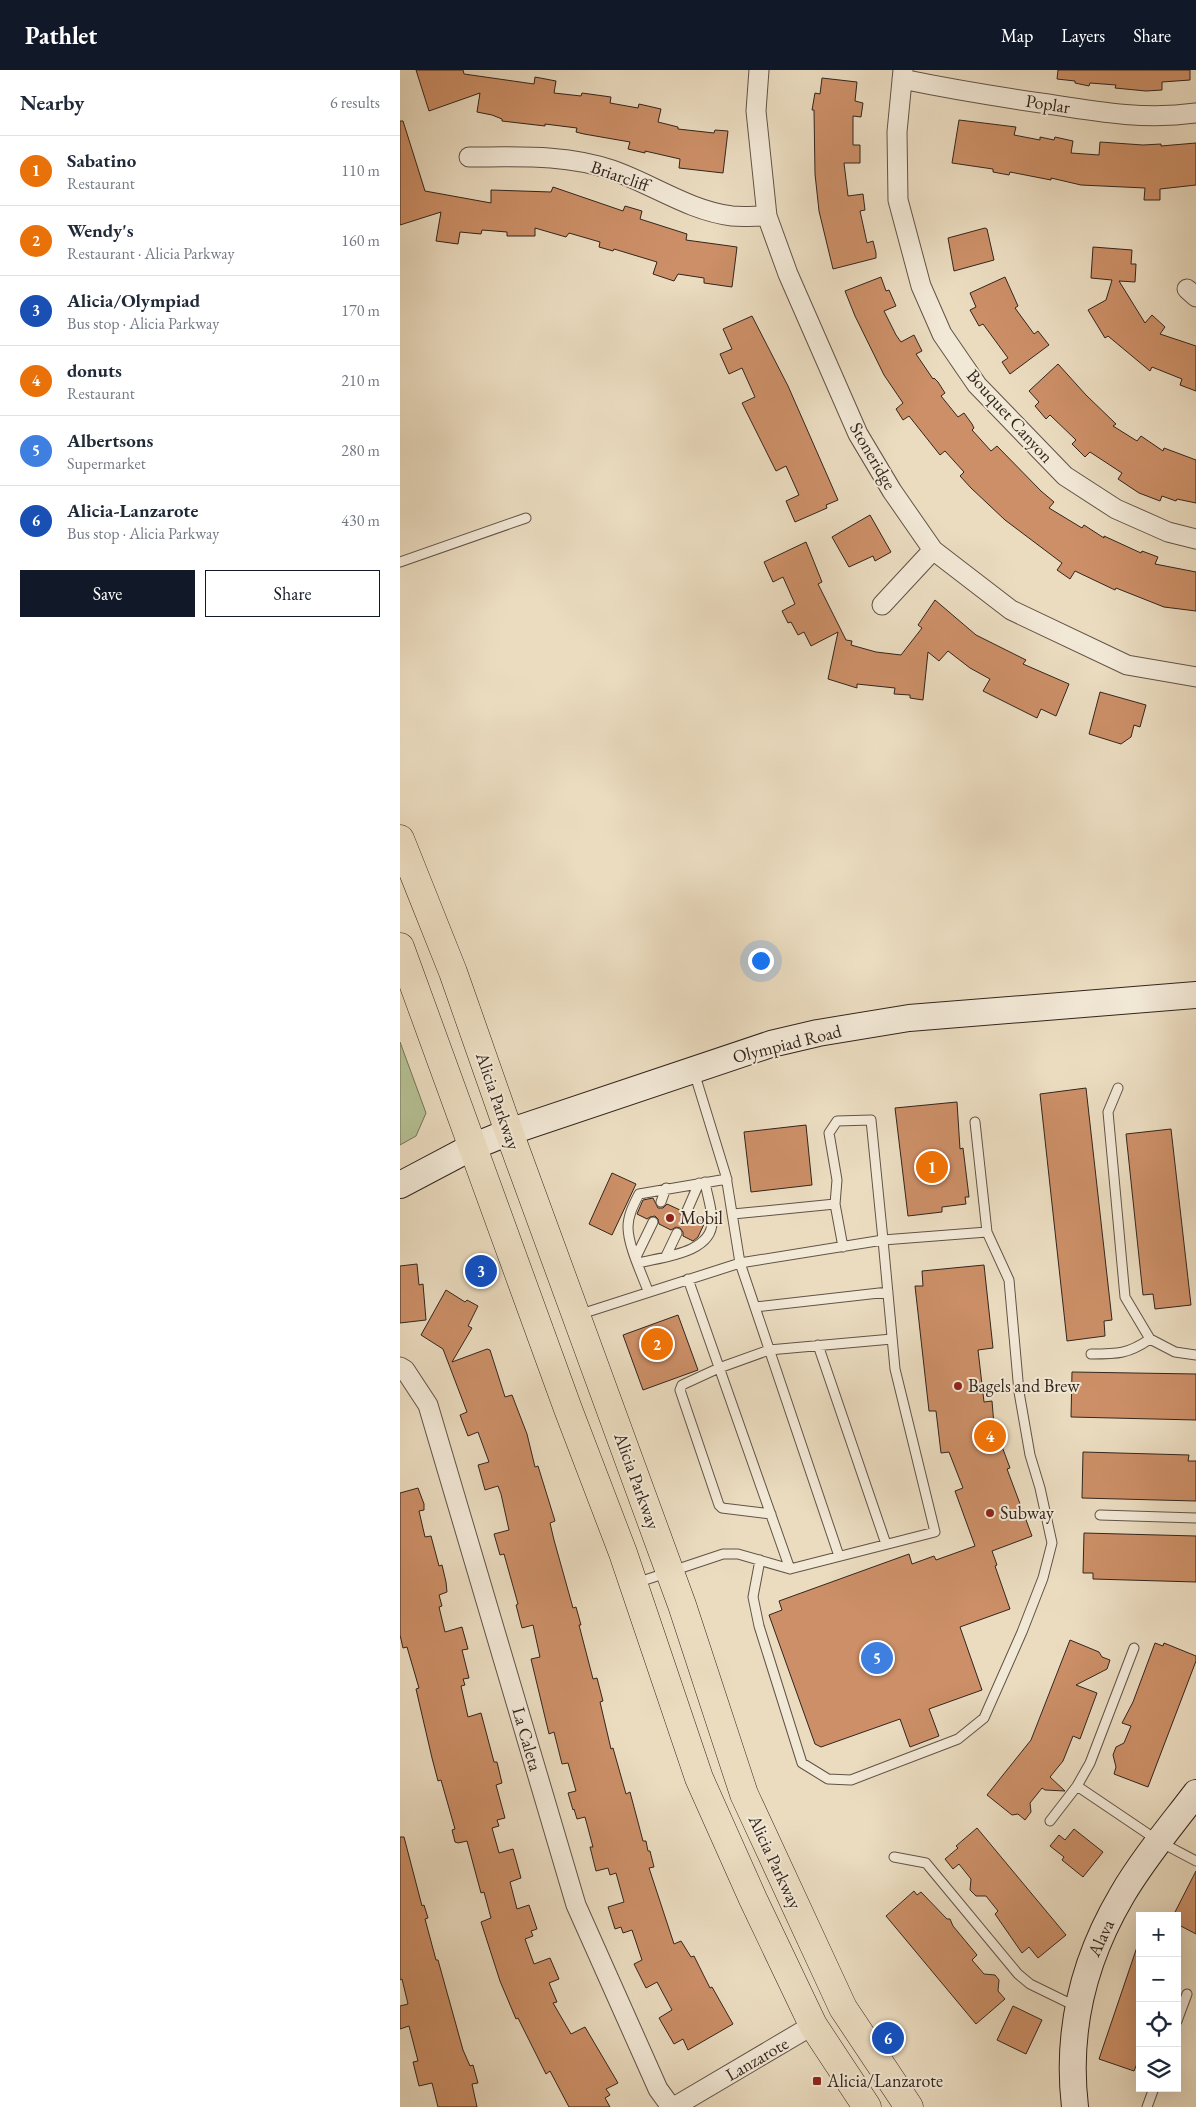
<!DOCTYPE html>
<meta charset="utf-8">
<style>
body{margin:0;font-family:"EB Garamond",serif;background:#f6f6f7;color:#1f2937}
.controls{position:absolute;right:15px;bottom:15px;display:grid;overflow:hidden;border-radius:0px;box-shadow:0 5px 20px #0002}
.controls button{width:45px;height:45px;display:grid;place-items:center;padding:0;border:0;border-bottom:1px solid #e0e1e3;background:#fff;color:#1f2937;font:25px sans-serif}
.you{position:absolute;left:360px;top:890px;width:18px;height:18px;margin:-12px;border:4px solid #fff;border-radius:50%;background:#1a73e8;box-shadow:0 0 0 8px #1a73e833}
.badge{display:grid;place-items:center;width:32px;height:32px;border-radius:50%;background:#111827;color:#fff;font-size:16px;font-weight:700}
.pin{position:absolute;translate:-50% -50%;border:2px solid #fff;box-shadow:0 1px 5px #0006}
.list{margin:0;padding:0;list-style:none}
h2{display:flex;justify-content:space-between;align-items:center;height:65px;margin:0;padding:0 20px;font-size:21px}
h2 small{font-size:16px;font-weight:400;color:#747a83}
.list li{display:grid;grid-template-columns:32px 1fr auto;gap:15px;align-items:center;box-sizing:border-box;height:70px;padding:0 20px;border-top:1px solid #e0e1e3}
.list b{display:block;font-size:19px;white-space:nowrap}
.list p{margin:0;font-size:16px;white-space:nowrap;color:#747a83}
.list em{font-size:16px;font-style:normal;color:#747a83}
.actions{display:flex;gap:10px;padding:15px 20px}
.actions a{flex:1;padding:11px 0;border:1px solid #111827;border-radius:0px;text-align:center;font-size:18px;color:#111827}
.actions .main{background:#111827;color:#fff}
.icon{flex:none;width:28px;height:28px;fill:none;stroke:currentColor;stroke-width:2;stroke-linecap:round;stroke-linejoin:round}
.map{position:relative;flex:none;width:796px;height:2037px;overflow:hidden}
header{display:flex;align-items:center;gap:30px;box-sizing:border-box;height:70px;padding:0 25px;background:#111827;color:#fff}
header strong{font-size:24px}
nav{display:flex;gap:28px;margin-inline-start:auto;font-size:18px}
main{display:flex}
aside{flex:1;background:#fff}
.map>svg:first-child{display:block}
</style>
<header>
<strong>Pathlet</strong>
<nav><a>Map</a><a>Layers</a><a>Share</a></nav>
</header>
<main>
<aside>
<h2>Nearby<small>6 results</small></h2>
<ul class="list">
<li><span class="badge" style="background:#e8710a">1</span><div><b>Sabatino</b><p>Restaurant</p></div><em>110 m</em></li>
<li><span class="badge" style="background:#e8710a">2</span><div><b>Wendy's</b><p>Restaurant · Alicia Parkway</p></div><em>160 m</em></li>
<li><span class="badge" style="background:#1a4fb4">3</span><div><b>Alicia/Olympiad</b><p>Bus stop · Alicia Parkway</p></div><em>170 m</em></li>
<li><span class="badge" style="background:#e8710a">4</span><div><b>donuts</b><p>Restaurant</p></div><em>210 m</em></li>
<li><span class="badge" style="background:#3f7fe0">5</span><div><b>Albertsons</b><p>Supermarket</p></div><em>280 m</em></li>
<li><span class="badge" style="background:#1a4fb4">6</span><div><b>Alicia-Lanzarote</b><p>Bus stop · Alicia Parkway</p></div><em>430 m</em></li>
</ul>
<div class="actions"><a class="main">Save</a><a>Share</a></div>
</aside>
<div class="map">
<svg width="796" height="2037" viewBox="0 0 796 2037">
<rect width="100%" height="100%" fill="#ebdcc0"/>
<filter id="stains"><feTurbulence type="fractalNoise" baseFrequency=".004" numOctaves="4"/><feColorMatrix values="0 0 0 0 .2 0 0 0 0 .09 0 0 0 0 .02 0 0 0 .5 -.17"/></filter>
<radialGradient id="worn" r=".72"><stop offset=".6" stop-color="#630" stop-opacity="0"/><stop offset="1" stop-color="#630" stop-opacity=".3"/></radialGradient>
<path fill="#b5c194" stroke="#747358" d="M0 972 26 1043 16 1066 0 1075Z"/>
<path fill="#cc8f67" stroke="#33251d" d="M16 0H63L64 4 134 14 135 7 156 11 154 23 181 26 182 23 211 27 210 33 238 38 239 34 261 39 258 52 278 57V59L314 63 315 60 328 61 323 103 279 98 280 89 245 81V83L228 79 230 72 184 64 176 62 177 58 145 54V56L102 51V49L92 45 77 42 80 23 29 41Z
M658 0H790V10L762 12V20L746 21 715 18 716 15 690 13 689 16 675 13V11L657 9Z
M422 8 457 12 455 31 463 33 461 47 453 46V75H460V93H444L448 126 463 124 465 140 460 141 467 173 473 171 476 183V188L433 199 419 141 415 104 414 40H412L415 23 420 24Z
M559 50 616 57 614 65 640 70V67L654 70 655 67 673 71 671 83 699 85 700 72 743 75 761 74V76L796 73V115L760 119V130H744L745 118 681 115 651 108V110L610 102 609 105 593 102V99L552 93Z
M0 51H3L25 121 91 133V120L151 122 153 117 223 141 225 136 242 141 240 149 287 164 286 170 337 177 332 217 304 213V208L278 204 274 211 253 204 257 192 214 179 213 181 199 177 200 172 169 163 166 167 135 158V166H107V162L82 160 81 164 60 162 58 174 36 171 41 142 0 155Z
M585 158 587 159 594 190 554 201 548 168Z
M693 177 732 180 731 194H736L735 212 719 211 745 253 752 245 765 257 760 264 796 276V321L780 315 782 309 752 297 750 301 708 266 705 268 688 240 706 230 712 210 691 208Z
M481 207 486 221 489 220 496 236 484 241 496 265 501 272 514 265 522 281 516 284 533 309 534 308 538 312 545 323 541 326 558 347 564 343 572 354 574 358 572 360 591 381 597 376 641 421 654 432 649 438 682 458 684 455 704 468V466L741 483 742 481 758 487 755 494 796 502V541L764 537 716 518 715 520 675 501 670 509 657 500 662 493 605 450 571 418 560 406 564 402 545 381 540 385 509 346 503 350 496 339 503 333 484 305 455 246 445 221Z
M605 207 618 236 615 238 634 264 638 261 649 275 610 304 602 292 608 288 583 254 579 256 570 240 576 237 570 223Z
M352 246 388 316 438 430 426 435 427 438 395 452 386 431 399 425 386 396 376 401 342 333 355 327 342 298 329 304 320 284 332 279 323 259Z
M658 294 686 325 716 354 713 356 737 371 741 366 763 381 764 378 796 390V433L777 429 776 431 762 426 760 431 739 423 718 409 722 403 690 382 685 387 672 374 676 370 650 345 646 349 635 336 639 332 629 321Z
M470 445 491 482 475 491 473 486 449 497 432 467Z
M406 472 422 512 418 514 446 570 452 571 451 575 476 582 501 585 522 558 518 555 535 530 576 565 626 590 623 594 669 614 656 646 641 639 637 648 583 621 590 609 570 598 548 581 539 591 528 582 523 630 510 628V625L494 624 495 618 457 614V618L428 609 438 562 411 576 404 562 398 565 391 552 388 553 382 541 395 534 383 507 373 512 364 492Z
M700 622 746 635 740 657 734 655 731 667 721 674 689 664Z
M686 1018 712 1250 704 1251 705 1266 667 1271 640 1024Z
M557 1032 560 1079 563 1078 569 1127H565L566 1134 542 1137V1142L508 1146 495 1038Z
M406 1055 412 1115 351 1122 344 1062Z
M771 1059 791 1235 755 1239 753 1224 743 1225 726 1064Z
M212 1103 236 1114 212 1165 189 1154Z
M253 1128 258 1138H263L267 1134 280 1140V1144L283 1148 287 1149 292 1146 305 1152 298 1167 293 1171 283 1166V1162L280 1158 276 1157 271 1160 259 1154 258 1149 255 1146 250 1147 247 1149 237 1144 243 1130Z
M17 1194 19 1215 23 1214 26 1250 0 1253V1196Z
M584 1195 593 1278 578 1280 584 1332 592 1331 594 1355 610 1398 607 1399 632 1466 592 1481 597 1495 595 1496 610 1539 560 1557 582 1620 529 1639 539 1666 510 1677 500 1649 421 1677 415 1674 369 1545 382 1540 379 1531 509 1484 512 1494 534 1486 536 1490 575 1476 555 1421 563 1418 549 1382 541 1383 536 1341H529L515 1216H523L522 1201Z
M46 1220 65 1232 67 1230 78 1236 68 1256 72 1258 52 1292 87 1279 90 1280 105 1327 112 1325 127 1364 135 1397 138 1396 155 1451 150 1453 154 1470 173 1538 176 1537 181 1555H179L193 1609 197 1608 203 1631 200 1632 211 1679 213 1678 226 1724 230 1722 243 1771H246L248 1781H250L254 1797 249 1798 274 1874 281 1871 291 1887 294 1886 310 1918 312 1917 333 1954 288 1980 283 1969 274 1974 259 1948 272 1940 257 1912 246 1918 234 1894 242 1890 232 1860 223 1863 221 1857 215 1859 208 1837 224 1832 216 1803 210 1805 208 1798 196 1801 190 1777H193L185 1747 177 1749 174 1739 173 1740 168 1723 176 1721 168 1693 162 1694 154 1662 149 1664 131 1589 140 1587 133 1555 122 1558 116 1535 118 1534 104 1484 100 1485 94 1464 109 1460 101 1424 98 1416 85 1420 78 1395 89 1392 78 1362 68 1366 60 1345 67 1342 43 1279 21 1265Z
M278 1245 298 1300 243 1320 223 1265Z
M672 1302 796 1304V1350L671 1347Z
M683 1382 789 1385 788 1391H796V1431L682 1428Z
M18 1418 24 1434V1440L19 1441 25 1467 31 1466 39 1496 42 1495 46 1512 47 1522 39 1525 42 1536 39 1537 45 1562 62 1557 68 1579 62 1580 69 1608 63 1609 65 1615 61 1616 68 1647 81 1643 94 1692H97L102 1713 96 1715 105 1748 97 1750 99 1756 92 1758 99 1783 113 1779 121 1808 110 1812 117 1839 129 1835 137 1859 131 1861 133 1866 125 1869 134 1894 150 1888 159 1909 149 1913 157 1932 153 1933 171 1964 185 1957 218 2013 206 2019 210 2025 205 2028 210 2037H169L150 2001 146 2004 118 1948 116 1949 100 1911 81 1852 91 1848 84 1822 81 1823 67 1771 58 1773 55 1772 52 1760 55 1759 41 1710 38 1711 32 1688 16 1619 19 1618 7 1577 3 1578 0 1565V1423Z
M684 1463 796 1466V1512L693 1509V1503H683Z
M670 1570 699 1582 702 1587 710 1590 707 1599 676 1615 697 1623 680 1669 673 1666 663 1691 650 1707 665 1721 645 1720 642 1718 630 1733 631 1742 625 1750 618 1744 612 1745 587 1725 631 1670Z
M755 1573 763 1576 764 1573 796 1586V1591L748 1717 714 1704 716 1697 713 1685 716 1677 724 1673 731 1656 722 1653 733 1632Z
M577 1758 666 1865 638 1888 629 1877 622 1883 595 1844 598 1841 586 1826H576L570 1820 571 1809 559 1794 553 1799 545 1789 558 1778 556 1776Z
M674 1759 703 1782 683 1807 662 1790 664 1787 650 1776 659 1765 665 1770Z
M0 1767H4L22 1836 24 1835 28 1848 25 1849 36 1890H38L63 1980 70 1996 73 1995 78 2013 72 2014 77 2037H38L32 2013 19 2016 13 1992 18 1991 9 1956 0 1959V1936L8 1934 2 1909 0 1910Z
M796 1801V1864L777 1854V1846H773Z
M514 1821 517 1825 521 1822 547 1849H550L553 1856 577 1885 572 1890 584 1904 595 1905 599 1910 598 1921 605 1929 576 1954 486 1846Z
M737 1877 740 1878V1986L734 2001 699 1989Z
M613 1936 642 1950 626 1984 597 1970Z"/>
<g fill="none" stroke-linecap="round" stroke-linejoin="round">
<defs>
<path id="lane" d="M0 492 126 448
M294 1002 326 1106 340 1193 439 1486
M718 1018 708 1042 725 1227 750 1269
M575 1052 587 1162
M261 1132 266 1118
M435 1134 443 1177
M286 1143 299 1113
M333 1144 435 1134 437 1110 429 1063 437 1051 471 1050 483 1170 587 1162 609 1210 619 1322 630 1385 640 1418 652 1473 643 1508 622 1562 584 1648 558 1669 451 1710 428 1709 402 1693 359 1556 353 1527 360 1490
M266 1186 277 1163
M236 1187 253 1152
M238 1193C262 1187 313 1183 312 1151 312 1138 307 1125 305 1112
M288 1209 390 1499
M248 1221C242 1204 228 1176 228 1157 228 1145 234 1134 239 1124L327 1109
M355 1237 488 1222
M178 1245 340 1193 483 1170 495 1299 535 1462 390 1499 338 1484H323L236 1513
M418 1275 486 1474
M691 1284C718 1284 728 1284 750 1269L775 1282 796 1285
M371 1444 322 1438 319 1435 280 1320 282 1315 319 1298 369 1280 492 1269
M700 1445 796 1448
M677 1716 760 1772 796 1791
M650 1751 677 1716 690 1693 734 1578
M494 1787 526 1793 618 1904 630 1914 675 1936
M777 1951 787 1924
M747 2037 754 2018"/>
<path id="street" d="M359 0 356 41 367 146 388 204 458 364 492 421 533 480 611 540 727 595 796 607
M503 0 497 62 498 130 521 216 542 264 577 315 665 406 716 439 768 462 796 469
M502 9C550 19 599 27 648 34 699 42 745 50 796 43
M69 87C117 87 166 84 212 100 252 114 290 141 332 146 343 147 355 146 367 146
M787 219 796 227
M482 535 533 480
M0 1297 5 1300 28 1335 176 1835 258 2019 271 2037
M274 2037 413 1955"/>
<path id="secondary" d="M0 1115 72 1077 109 1062 371 974 418 963 509 948 796 925
M675 2037C666 1960 683 1891 722 1825 743 1789 771 1756 796 1723"/>
<path id="primary" d="M0 769 53 902 109 1062 282 1535 344 1724 443 1938 509 2037
M0 877 168 1339 223 1483 299 1708 353 1829 413 1955 467 2037"/>
</defs>
<use href="#lane" stroke="#615346" stroke-width="11"/>
<use href="#street" stroke="#615346" stroke-width="21"/>
<use href="#secondary" stroke="#33251d" stroke-width="28"/>
<use href="#primary" stroke="#33251d" stroke-width="29"/>
<use href="#lane" stroke="#f2e8d6" stroke-width="9"/>
<use href="#street" stroke="#f2e8d6" stroke-width="19"/>
<use href="#secondary" stroke="#f2e8d6" stroke-width="26"/>
<use href="#primary" stroke="#ebdcc0" stroke-width="28"/>
</g>
<g fill="#8f2418" stroke="#f2e8d6" stroke-width="2">
<circle cx="270" cy="1148" r="5"/>
<circle cx="558" cy="1316" r="5"/>
<circle cx="590" cy="1443" r="5"/>
<rect x="412" y="2006" width="10" height="10" rx="2.5"/>
</g>
<g text-anchor="middle" stroke-width="4" stroke-linejoin="round" paint-order="stroke">
<g font-size="18" fill="#33251d" stroke="#f2e8d6">
<text transform="translate(648 34) rotate(9)" y="6">Poplar</text>
<text transform="translate(220 106) rotate(19)" y="6">Briarcliff</text>
<text transform="translate(610 346) rotate(48)" y="6">Bouquet Canyon</text>
<text transform="translate(473 386) rotate(60)" y="6">Stoneridge</text>
<text transform="translate(387 974) rotate(-14)" y="6">Olympiad Road</text>
<text transform="translate(98 1031) rotate(71)" y="6">Alicia Parkway</text>
<text transform="translate(237 1411) rotate(70)" y="6">Alicia Parkway</text>
<text transform="translate(127 1669) rotate(74)" y="6">La Caleta</text>
<text transform="translate(375 1792) rotate(65)" y="6">Alicia Parkway</text>
<text transform="translate(701 1868) rotate(-65)" y="6">Alava</text>
<text transform="translate(357 1989) rotate(-30)" y="6">Lanzarote</text>
</g>
<g font-size="18" fill="#33251d" stroke="#f2e8d6" text-anchor="start">
<text x="280" y="1154">Mobil</text>
<text x="568" y="1322">Bagels and Brew</text>
<text x="600" y="1449">Subway</text>
<text x="427" y="2017">Alicia/Lanzarote</text>
</g>
</g>
<rect width="100%" height="100%" filter="url(#stains)"/>
<rect width="100%" height="100%" fill="url(#worn)"/>
</svg>
<div class="controls">
<button>+</button>
<button>−</button>
<button><svg class="icon" aria-label="locate" viewBox="0 0 24 24"><circle cx="12" cy="12" r="6"/><path d="M12 2v4M12 18v4M2 12h4M18 12h4"/></svg></button>
<button><svg class="icon" aria-label="layers" viewBox="0 0 24 24"><path d="M12 4l9 5-9 5-9-5zM3 14l9 5 9-5"/></svg></button>
</div>
<div class="you"></div>
<div class="pin badge" style="left:532px;top:1097px;background:#e8710a">1</div>
<div class="pin badge" style="left:257px;top:1274px;background:#e8710a">2</div>
<div class="pin badge" style="left:81px;top:1201px;background:#1a4fb4">3</div>
<div class="pin badge" style="left:590px;top:1366px;background:#e8710a">4</div>
<div class="pin badge" style="left:477px;top:1588px;background:#3f7fe0">5</div>
<div class="pin badge" style="left:488px;top:1968px;background:#1a4fb4">6</div>
</div>
</main>
